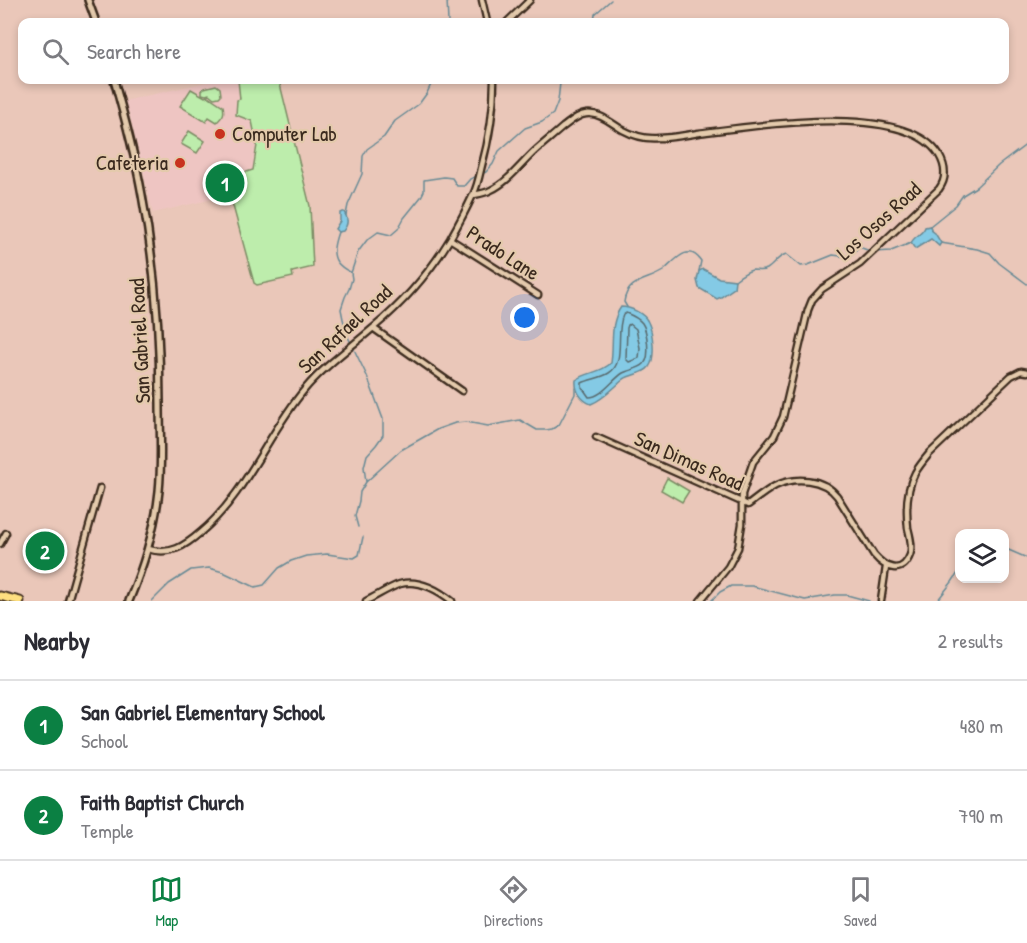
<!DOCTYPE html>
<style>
body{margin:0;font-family:"Patrick Hand",sans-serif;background:#f7f7f7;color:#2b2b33}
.controls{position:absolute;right:18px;bottom:18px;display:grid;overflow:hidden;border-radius:12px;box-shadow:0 3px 9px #0003}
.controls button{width:54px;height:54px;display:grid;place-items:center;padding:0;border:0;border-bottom:2px solid #e1e1e2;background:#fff;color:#2b2b33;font:30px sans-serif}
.you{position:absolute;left:525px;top:318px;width:21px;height:21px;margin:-15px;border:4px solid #fff;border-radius:50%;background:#1a73e8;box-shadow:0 0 0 9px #1a73e833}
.badge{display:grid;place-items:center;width:39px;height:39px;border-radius:50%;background:#0b8043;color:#fff;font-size:20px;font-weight:700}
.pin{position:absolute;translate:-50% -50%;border:3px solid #fff;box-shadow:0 2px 6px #0006}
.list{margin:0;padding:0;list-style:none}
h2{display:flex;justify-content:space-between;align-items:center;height:78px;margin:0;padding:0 24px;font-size:26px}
h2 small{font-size:20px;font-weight:400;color:#7c7c81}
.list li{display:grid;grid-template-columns:39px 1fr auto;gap:18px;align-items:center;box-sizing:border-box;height:90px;padding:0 24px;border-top:2px solid #e1e1e2}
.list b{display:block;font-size:22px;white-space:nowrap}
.list p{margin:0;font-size:20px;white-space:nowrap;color:#7c7c81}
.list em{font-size:20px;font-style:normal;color:#7c7c81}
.icon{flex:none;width:33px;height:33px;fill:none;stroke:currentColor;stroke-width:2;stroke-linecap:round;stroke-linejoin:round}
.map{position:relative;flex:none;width:1027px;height:601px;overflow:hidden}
.search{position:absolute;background:#fff;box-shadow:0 3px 9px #0003;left:18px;right:18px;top:18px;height:66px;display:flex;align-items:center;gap:15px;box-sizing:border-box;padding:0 21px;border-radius:12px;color:#7c7c81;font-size:22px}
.sheet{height:258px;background:#fff}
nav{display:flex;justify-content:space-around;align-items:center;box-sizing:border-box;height:84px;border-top:2px solid #e1e1e2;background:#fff;font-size:16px;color:#7c7c81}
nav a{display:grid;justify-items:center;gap:3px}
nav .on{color:#0b8043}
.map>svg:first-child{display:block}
</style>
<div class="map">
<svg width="1027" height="601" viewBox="0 0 1027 601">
<rect width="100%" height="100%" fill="#eac7b9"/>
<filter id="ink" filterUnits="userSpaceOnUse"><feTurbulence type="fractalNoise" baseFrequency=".0167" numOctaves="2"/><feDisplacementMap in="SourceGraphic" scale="12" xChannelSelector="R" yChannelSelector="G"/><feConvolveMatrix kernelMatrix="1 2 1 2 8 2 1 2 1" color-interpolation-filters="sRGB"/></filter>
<g filter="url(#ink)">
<path fill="#eec5c2" d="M216 80H279L310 206 313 267 292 272 293 277 257 285 254 283 230 195 153 213 130 116 124 101Z"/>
<path fill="#bdedac" stroke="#7c8c65" stroke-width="1.5" d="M238 80H279L310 206 313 267 292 272 293 277 257 285 254 283 230 195 234 178 237 175 253 170 257 145 252 121 236 115 237 100 240 99Z
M216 85 220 88 221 95 219 97 214 98 209 94 206 95 202 94V90L204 88Z
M191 89 205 97 208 96 223 106C225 114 223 116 217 122L209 117 206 122 180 106Z
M189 131 205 141 197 153 181 144Z
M667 478 689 491 682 502 661 490Z"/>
<path fill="#84cae5" stroke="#678a95" stroke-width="1.5" d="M342 212H344C349 219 348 225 343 231L338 232 335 229 340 221V213Z
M930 226 931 230 935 233 941 243 939 246 931 239 915 249 911 243C914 236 923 234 925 227Z
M703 269 719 278 735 280 734 288 721 297 717 299 699 288 697 280 699 271Z
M621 307C630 307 644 313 648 322 653 332 656 358 649 367 644 374 632 374 624 379 613 388 604 399 591 404 581 400 575 391 576 380 587 372 601 373 611 363 614 344 609 324 621 307Z"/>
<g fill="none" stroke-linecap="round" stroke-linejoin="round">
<path stroke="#586a6e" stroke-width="1.5" d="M626 313C631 315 638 318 642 323 647 330 651 357 644 364 639 369 629 370 623 373 612 380 602 397 589 397L582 387V383C591 379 601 378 609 373 626 363 615 332 623 315Z
M630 324 636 329 640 348 639 358 629 362 626 359 627 328 628 325Z"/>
<path stroke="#678a95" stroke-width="1.5" d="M447 0 448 22
M594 22 595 14 611 0
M346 215 348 205 362 174 363 156 367 149 384 137 395 121 419 104 427 93 433 80
M930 226 956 205 963 195 976 187 999 165 1027 144
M338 232C335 241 331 253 337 262 340 266 346 270 350 272
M941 243 977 249 990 253 999 263 1027 284
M875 252 891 251 911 243
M735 280C740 276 746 272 752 270 758 270 761 272 767 269 774 265 777 257 786 254L801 266 808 265 833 255 848 257 859 247 870 251
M627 307 624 302C627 279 648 281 663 271 674 262 688 241 701 261L699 271
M366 482 364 467 367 455 376 445 383 435V419L367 376 348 337 343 319 341 309 345 297 349 289 352 279 351 273 358 252 367 240 378 232 391 235 398 229 404 218 421 197 424 191V180L444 177 452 178 457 186H464L470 179 486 172 493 164 499 151 525 128 542 122 553 114 558 101 560 83 563 80
M358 527 355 516 359 501 360 492 366 482 401 450 438 429 455 423 466 422 488 426 520 420 537 430H546L552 429 559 425 575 394V388
M1004 548 1027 558
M152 601 169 584 191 570 209 568 223 572 255 587 264 585 279 568 291 561 306 556 327 554 354 558 359 555 363 537
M711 601 720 592 731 586H752L805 600 835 595H847L869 601
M937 601 952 582 960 570"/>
<defs>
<path id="minor" d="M482 0 487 22
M507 22 530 0
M474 195C479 194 486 193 491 190 508 182 521 164 535 151 544 143 554 135 563 127 570 122 577 115 586 114 600 112 612 124 623 130 634 136 646 139 658 138 671 138 685 135 699 133 753 126 906 101 939 155 946 167 947 178 939 189L860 264 822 289 812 300 808 310 783 417 774 436 753 462 742 494V524L738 548 728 567 700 601
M450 239 538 295
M373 328 462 391
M596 437 748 505C756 499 766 491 775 486 795 476 823 478 837 496L874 555C885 568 902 576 910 555 913 547 910 536 908 528 906 510 907 488 915 473 919 466 924 460 929 454L1011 376 1021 371 1027 372
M0 544 6 533
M148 549C170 556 185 546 201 532 247 493 267 434 305 389 324 366 350 348 373 328 402 304 430 272 450 239 458 225 466 210 473 195 477 187 479 178 481 169 489 140 494 110 494 80
M68 601 100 488
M366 601C377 596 388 588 400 584 419 579 438 590 452 601
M881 601 886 567"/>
<path id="tertiary" d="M88 0 96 22
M114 80C125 118 135 156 142 195 155 264 160 335 160 404 160 433 162 463 159 491 155 530 144 565 129 601"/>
<path id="primary" d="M0 596 20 601"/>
</defs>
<use href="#minor" stroke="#3b2a1e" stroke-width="9"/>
<use href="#tertiary" stroke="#3b2a1e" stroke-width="10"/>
<use href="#primary" stroke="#3b2a1e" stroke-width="11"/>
<use href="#minor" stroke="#e4caac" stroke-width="4.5"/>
<use href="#tertiary" stroke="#e4caac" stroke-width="5"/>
<use href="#primary" stroke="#fedf80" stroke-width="7"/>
</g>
</g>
<g fill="#c8321e" stroke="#e4caac" stroke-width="2">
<circle cx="220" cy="134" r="6"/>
<circle cx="180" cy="163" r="6"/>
</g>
<g text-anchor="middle" stroke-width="4.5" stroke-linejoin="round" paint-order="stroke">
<g font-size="21" fill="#3b2a1e" stroke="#e4caac" text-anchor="start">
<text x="232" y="141">Computer Lab</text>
<text x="168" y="170" text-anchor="end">Cafeteria</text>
</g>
<g font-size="21" fill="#3b2a1e" stroke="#e4caac">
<text transform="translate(879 221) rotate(-42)" y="7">Los Osos Road</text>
<text transform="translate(503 253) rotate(33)" y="7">Prado Lane</text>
<text transform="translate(345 329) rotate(-43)" y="7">San Rafael Road</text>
<text transform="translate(140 341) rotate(-93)" y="7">San Gabriel Road</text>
<text transform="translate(689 461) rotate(24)" y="7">San Dimas Road</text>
</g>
</g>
</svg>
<div class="controls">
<button><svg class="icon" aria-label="layers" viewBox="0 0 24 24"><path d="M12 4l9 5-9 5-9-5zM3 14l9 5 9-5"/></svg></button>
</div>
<div class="you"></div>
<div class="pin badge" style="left:225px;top:183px">1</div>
<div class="pin badge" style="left:45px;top:551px">2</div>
<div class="search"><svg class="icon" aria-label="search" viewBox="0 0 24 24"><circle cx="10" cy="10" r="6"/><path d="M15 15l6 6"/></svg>Search here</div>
</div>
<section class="sheet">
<h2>Nearby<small>2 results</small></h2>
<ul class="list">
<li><span class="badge">1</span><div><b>San Gabriel Elementary School</b><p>School</p></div><em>480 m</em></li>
<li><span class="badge">2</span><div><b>Faith Baptist Church</b><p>Temple</p></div><em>790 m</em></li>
</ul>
</section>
<nav>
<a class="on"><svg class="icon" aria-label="map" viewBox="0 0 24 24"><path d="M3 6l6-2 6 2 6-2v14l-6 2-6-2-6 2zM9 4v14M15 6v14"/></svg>Map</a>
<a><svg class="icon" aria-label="directions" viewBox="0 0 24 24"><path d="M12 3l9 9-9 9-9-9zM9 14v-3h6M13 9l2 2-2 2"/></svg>Directions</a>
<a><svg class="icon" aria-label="saved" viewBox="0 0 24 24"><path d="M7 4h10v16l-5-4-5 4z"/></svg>Saved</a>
</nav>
